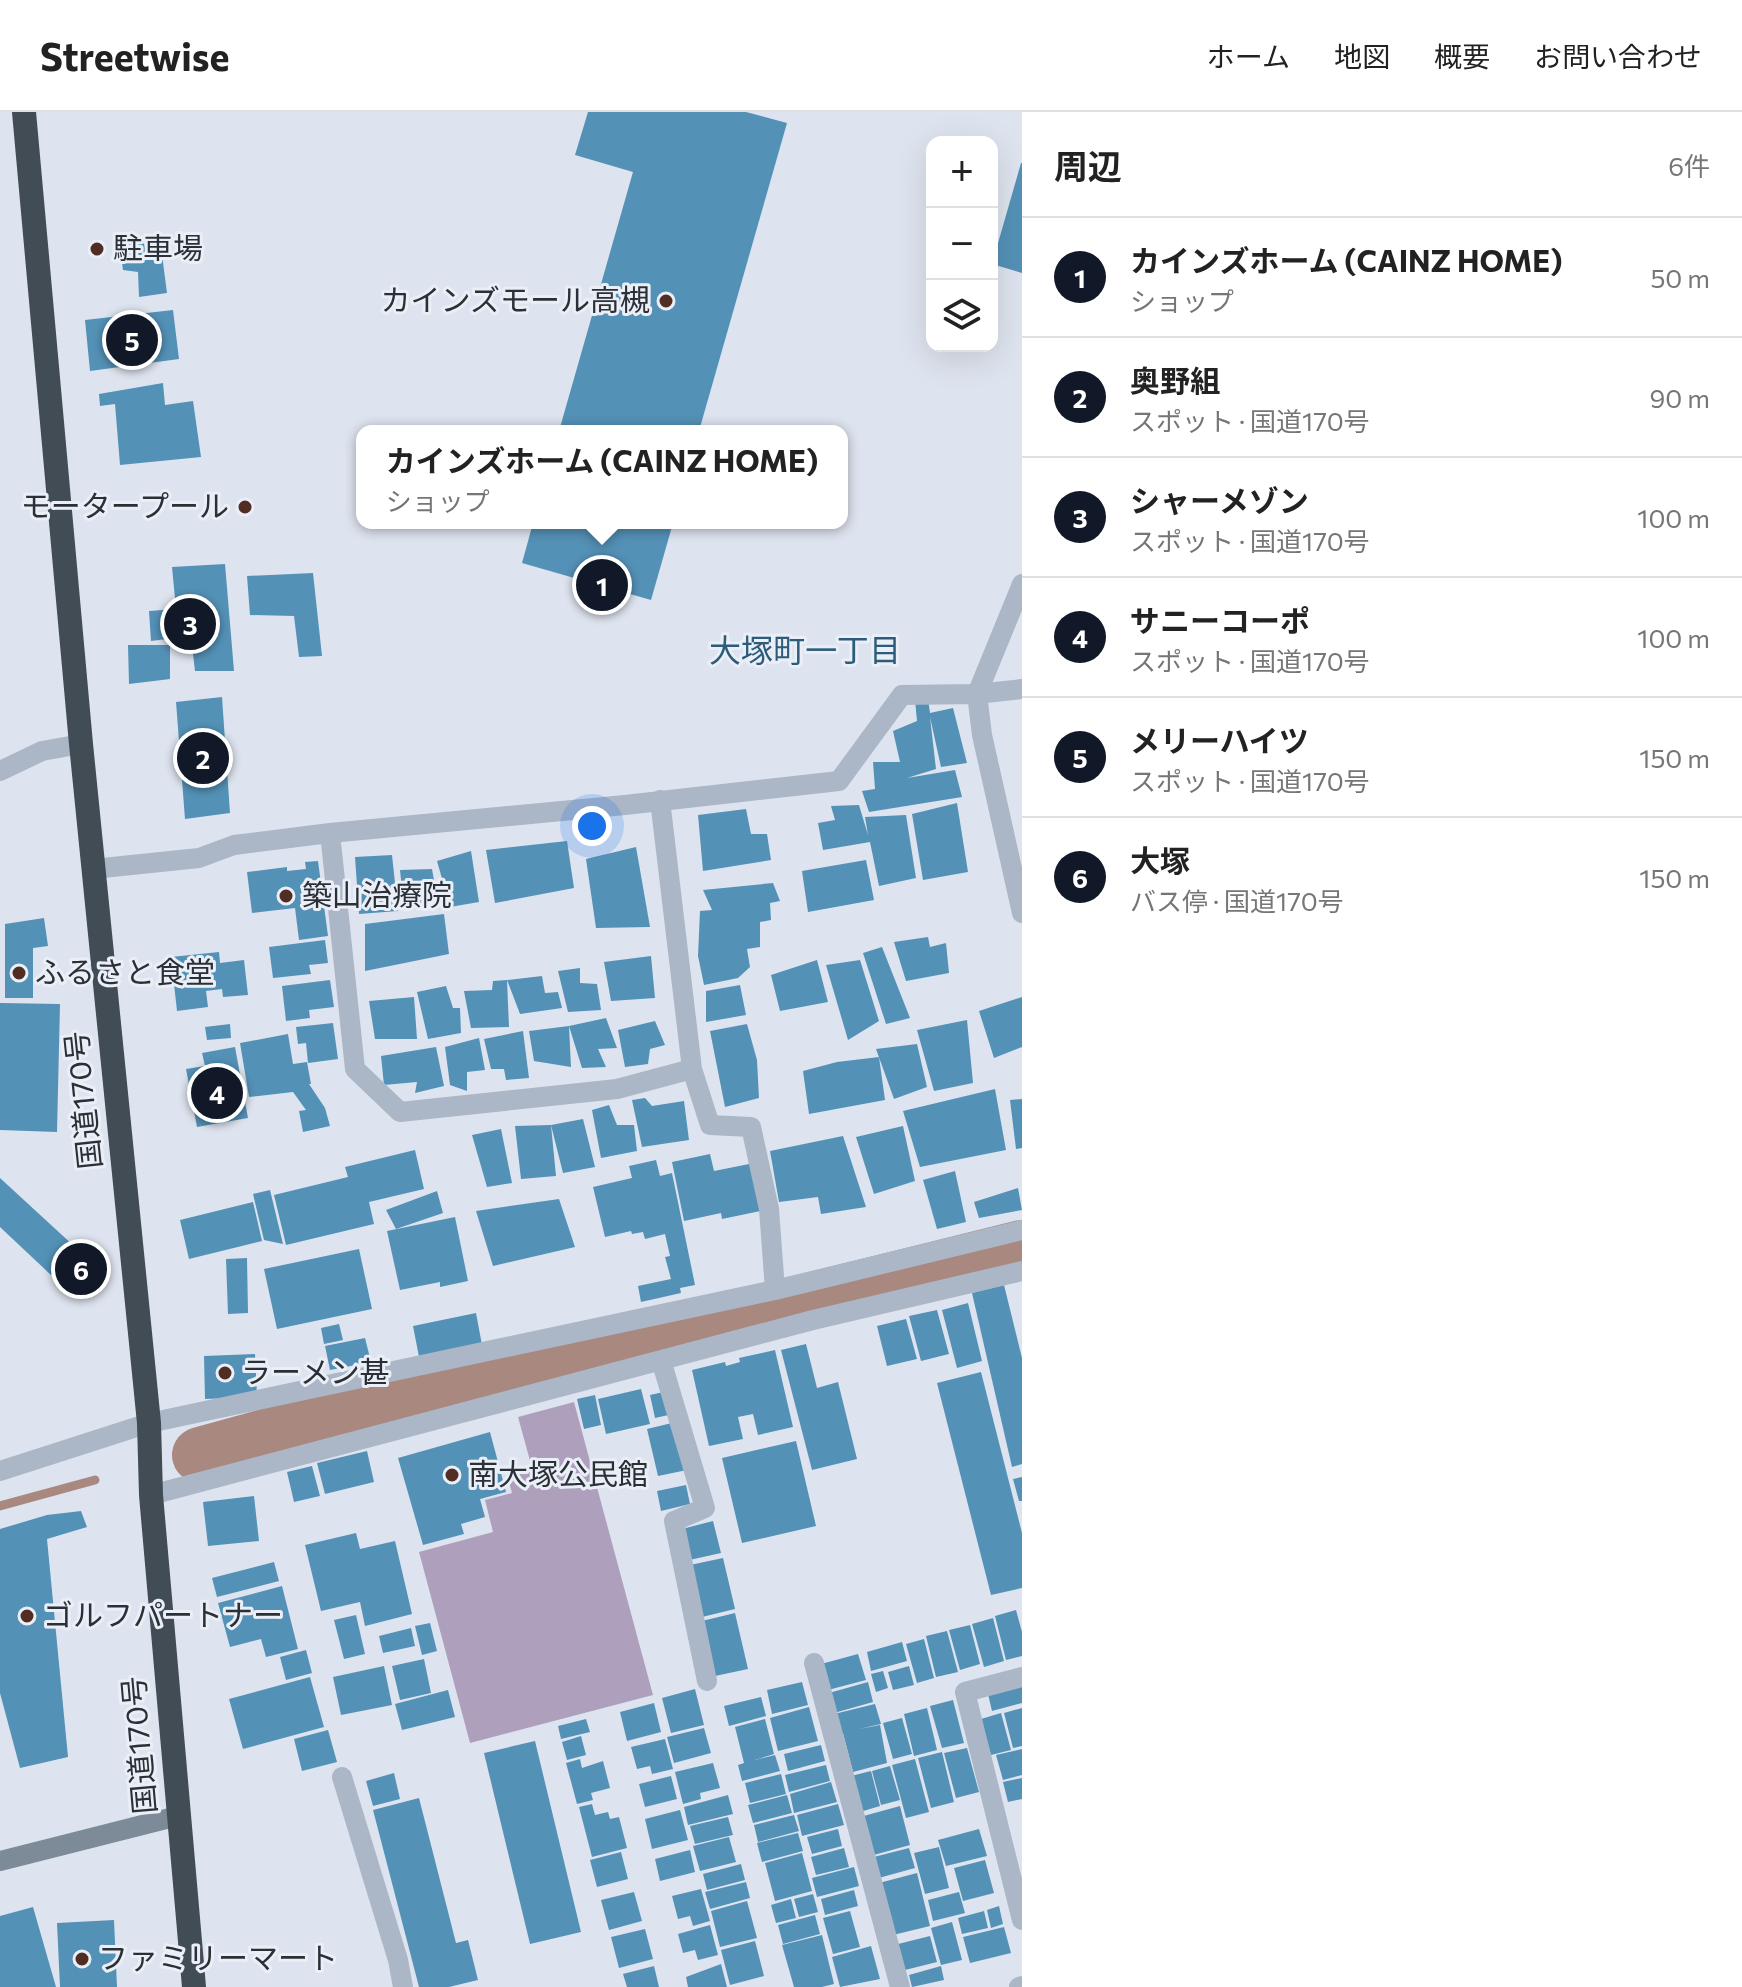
<!DOCTYPE html>
<html lang="ja">
<meta charset="utf-8">
<style>
body{margin:0;font-family:Commissioner,"Noto Sans JP",sans-serif;background:#f6f6f6;color:#222}
.controls{position:absolute;right:24px;top:24px;display:grid;overflow:hidden;border-radius:16px;box-shadow:0 8px 32px #0002}
.controls button{width:72px;height:72px;display:grid;place-items:center;padding:0;border:0;border-bottom:2px solid #e0e0e0;background:#fff;color:#222;font:40px sans-serif}
.you{position:absolute;left:592px;top:714px;width:28px;height:28px;margin:-20px;border:6px solid #fff;border-radius:50%;background:#1a73e8;box-shadow:0 0 0 12px #1a73e833}
.badge{display:grid;place-items:center;width:52px;height:52px;border-radius:50%;background:#111827;color:#fff;font-size:26px;font-weight:700}
.pin{position:absolute;translate:-50% -50%;border:4px solid #fff;box-shadow:0 2px 8px #0006}
.popup{position:absolute;left:356px;top:313px;width:492px;height:104px;box-sizing:border-box;display:grid;place-content:center;border-radius:16px;background:#fff;filter:drop-shadow(0 2px 6px #0005);font-size:26px;white-space:nowrap;color:#767676}
.popup b{font-size:30px;color:#222}
.popup::after{content:'';position:absolute;left:50%;top:100%;margin-left:-16px;border:16px solid transparent;border-top-color:#fff}
.list{margin:0;padding:0;list-style:none}
h2{display:flex;justify-content:space-between;align-items:center;height:104px;margin:0;padding:0 32px;font-size:34px}
h2 small{font-size:26px;font-weight:400;color:#767676}
.list li{display:grid;grid-template-columns:52px 1fr auto;gap:24px;align-items:center;box-sizing:border-box;height:120px;padding:0 32px;border-top:2px solid #e0e0e0}
.list b{display:block;font-size:30px;white-space:nowrap}
.list p{margin:0;font-size:26px;white-space:nowrap;color:#767676}
.list em{font-size:26px;font-style:normal;color:#767676}
.icon{flex:none;width:44px;height:44px;fill:none;stroke:currentColor;stroke-width:2;stroke-linecap:round;stroke-linejoin:round}
.map{position:relative;flex:none;width:1022px;height:1875px;overflow:hidden}
header{display:flex;align-items:center;gap:48px;box-sizing:border-box;height:112px;padding:0 40px;background:#fff;border-bottom:2px solid #e0e0e0}
header strong{font-size:38px}
nav{display:flex;gap:44px;margin-inline-start:auto;font-size:28px}
main{display:flex}
aside{flex:1;background:#fff}
.map>svg:first-child{display:block}
</style>
<header>
<strong>Streetwise</strong>
<nav><a>ホーム</a><a>地図</a><a>概要</a><a>お問い合わせ</a></nav>
</header>
<main>
<div class="map">
<svg width="1022" height="1875" viewBox="0 0 1022 1875">
<rect width="100%" height="100%" fill="#dee4ef"/>
<path fill="#aea0bd" d="M574 1290 653 1583 470 1631 419 1440 493 1420 485 1388 512 1381 507 1363 532 1356 518 1305Z"/>
<g fill="none" stroke-linecap="round" stroke-linejoin="round">
<path stroke="#a98880" stroke-width="9" d="M0 1394 95 1368"/>
<path stroke="#a98880" stroke-width="56" d="M200 1343 301 1315 1022 1136"/>
</g>
<path fill="#5491b7" d="M588 0H746L787 11 699 319H559L633 60 575 43Z
M1021 51H1022V161L992 152Z
M143 127 145 136 161 135 167 181 139 185 138 160 123 158 119 129Z
M173 198 179 247 90 259 85 208Z
M163 271 165 293 193 289 201 345 120 353 115 292 100 294 99 282Z
M533 411H673L651 488 522 451Z
M225 452 234 559H195L191 524 151 529 149 499 176 497 172 455Z
M313 461 322 544 299 545 294 504 250 503 247 464Z
M128 533H170V567L129 572Z
M222 585 230 701 185 707 176 590Z
M928 587 930 601 953 596 967 651 941 655 930 605 936 657 907 666 955 658 962 685 869 700 862 679 875 677 873 650H900L893 619 917 609 915 588Z
M957 691 968 760 923 768 912 702Z
M859 693 868 723 865 705 906 703 916 766 879 774 870 730 823 738 818 711 835 708 831 694Z
M746 697 751 722H767L771 748 703 759 698 703Z
M567 729 574 776 495 791 486 738Z
M636 735 650 815 596 816 586 747Z
M471 739 479 790 450 795 437 749Z
M392 743 398 799 359 802 355 745Z
M866 748 874 788 808 800 802 759Z
M318 749 328 824 299 828 295 796 252 801 247 760 287 755V759L306 757 305 750Z
M432 757 438 792 404 797 400 758Z
M773 771 780 789 770 791 771 808 760 810V835L747 837 750 855 738 866 704 873 698 844 700 799 712 798 703 778Z
M444 802 449 842 365 859V812Z
M44 806 48 834 33 836V886H5V812Z
M928 825 930 835 946 831 949 861 906 869 894 830Z
M325 828 328 851 309 853 311 862 273 866 269 835Z
M882 835 910 906 886 912 863 841Z
M219 840 220 851 244 848 248 883 223 885 222 877 206 879 208 895 177 899 171 845Z
M651 844 655 886 611 889 604 850Z
M817 848 828 890 780 899 771 863Z
M860 848 879 909 848 928 826 853Z
M580 856V871L597 872 601 898 568 900 558 859Z
M542 864 545 881 558 880 562 896 520 902 507 868Z
M330 868 334 895 309 898 310 906 286 909 282 874Z
M507 868 509 915 471 916 464 879 492 878 493 869Z
M740 873 746 903 706 910V879Z
M446 874 453 896H460L461 921 428 927 417 880Z
M414 885 417 927H375L369 889Z
M1022 885V935L994 946 979 899Z
M0 891 60 892 57 1020 0 1018Z
M606 906 617 936 598 937 606 955 582 956 569 914Z
M967 908 973 971 934 979 917 918Z
M655 909 665 933 650 937 648 952 625 955 618 918Z
M333 911 338 947 308 951 306 931 298 932 296 915Z
M230 912 231 926 207 928 205 915Z
M747 912 757 948 759 986 725 995 710 919Z
M569 914 571 955 534 949 529 919Z
M523 919 529 966 506 968 504 957H491L484 927Z
M288 922 293 952 307 950 311 972H309L325 996 330 1014 303 1020 299 999 306 998 293 980 249 985 240 931Z
M479 926 485 958 467 960V979L450 973 445 935Z
M917 932 927 975 894 987 876 937Z
M235 935 248 1006 197 1015 186 957 205 954 202 941Z
M436 935 444 974 415 981 417 970 384 973 381 944Z
M879 945 885 988 809 1002 803 959 837 950Z
M995 977 1006 1038 920 1055 903 999Z
M645 986 652 994 684 989 689 1028 642 1035 632 988Z
M1022 987V1036L1016 1037 1010 988Z
M609 993 617 1013H634L637 1039 601 1046 592 998Z
M583 1007 595 1055 563 1061 551 1013Z
M551 1013 556 1064 521 1067 515 1014Z
M903 1014 915 1069 874 1082 856 1025Z
M501 1017 512 1071 487 1075 472 1023Z
M843 1024 866 1095 821 1102 818 1085 779 1090 770 1039Z
M415 1038 424 1077 369 1090 374 1112 286 1133 274 1083 348 1065 345 1055Z
M710 1042 714 1059 754 1051 765 1098 722 1107 721 1101 684 1109 672 1050Z
M656 1048 660 1064 672 1061 695 1173 680 1176 681 1181 641 1190 638 1174 671 1167 665 1145 670 1144 665 1122 645 1127 643 1120 632 1122 631 1119 605 1125 593 1075 632 1066 629 1054Z
M955 1059 966 1110 937 1117 923 1068Z
M0 1066 75 1135 51 1163 0 1115Z
M1018 1076 1022 1098 979 1106 974 1090Z
M270 1078 283 1132 264 1128 253 1082Z
M437 1079 443 1101 396 1117 386 1098Z
M559 1087 575 1135 493 1154 476 1099Z
M253 1090 262 1129 189 1147 180 1108Z
M455 1105 468 1169 440 1175V1170L400 1178 387 1119Z
M359 1137 372 1197 277 1217 264 1157Z
M247 1146 248 1201 228 1202 226 1147Z
M1004 1173 1022 1246V1352L1012 1355 972 1181Z
M968 1191 982 1249 957 1256 942 1198Z
M937 1198 949 1242 921 1249 909 1204Z
M476 1201 482 1233 419 1245 413 1214Z
M906 1207 917 1247 887 1254 877 1214Z
M339 1212 343 1228 324 1232 321 1216Z
M365 1226 371 1250 330 1258 325 1234Z
M806 1232 817 1276 838 1270 857 1347 812 1358 781 1238Z
M775 1238 793 1315 758 1323 753 1302 738 1305 743 1327 709 1334 692 1258 725 1250 726 1254 740 1250 739 1246Z
M255 1242 257 1285 205 1287 204 1244Z
M981 1260 1022 1421V1476L991 1483 937 1271Z
M641 1277 650 1312 606 1322 598 1287Z
M668 1279 673 1302 655 1306 650 1283Z
M595 1283 601 1313 584 1317 577 1287Z
M676 1310 687 1358 658 1364 647 1317Z
M490 1320 506 1380 480 1387 485 1405 461 1412 464 1422 423 1433 398 1346Z
M796 1329 816 1414 742 1431 722 1346Z
M367 1339 374 1370 325 1382 317 1351Z
M312 1354 320 1384 294 1390 287 1360Z
M1022 1365V1389H1019L1013 1367Z
M686 1373 690 1392 661 1399 657 1379Z
M254 1384 259 1429 208 1434 203 1390Z
M81 1399 87 1415 47 1427 68 1645 20 1656 0 1581V1417L47 1403Z
M713 1409 721 1441 685 1449 678 1418Z
M356 1421 360 1437 395 1429 412 1502 365 1514 360 1490 321 1499 305 1433Z
M723 1446 735 1497 702 1505 690 1453Z
M274 1450 279 1469 217 1485 212 1466Z
M282 1474 298 1537 266 1545 261 1527 230 1535 218 1491Z
M1016 1498 1022 1520V1544L1006 1548 995 1504Z
M735 1501 748 1557 715 1564 702 1509Z
M356 1503 365 1542 344 1547 334 1508Z
M993 1506 1004 1549 984 1555 972 1512Z
M430 1511 437 1539 422 1543 415 1514Z
M970 1513 980 1552 960 1558 949 1518Z
M411 1516 415 1534 383 1541 379 1524Z
M947 1519 958 1560 936 1565 926 1524Z
M924 1527 934 1566 917 1571 906 1532Z
M902 1530 907 1549 871 1559 867 1540Z
M306 1538 312 1561 286 1568 280 1545Z
M858 1542 866 1568 828 1578 821 1552Z
M424 1547 431 1581 400 1588 392 1554Z
M384 1554 392 1593 341 1603 333 1565Z
M909 1554 914 1573 893 1578 888 1560Z
M883 1559 888 1576 876 1580 871 1562Z
M310 1565 324 1615 243 1637 229 1587Z
M1022 1569V1591L992 1599 987 1578Z
M802 1570 808 1593 772 1602 767 1578Z
M868 1570 873 1590 834 1601 829 1581Z
M695 1577 704 1613 671 1621 662 1586Z
M448 1578 455 1605 402 1618 395 1592Z
M761 1585 766 1604 729 1614 724 1594Z
M953 1588 964 1631 942 1636 930 1594Z
M654 1591 661 1620 627 1629 620 1600Z
M875 1592 881 1612 859 1617 880 1613 887 1651 853 1660 843 1621 839 1622 834 1602Z
M809 1595 818 1629 778 1639 770 1606Z
M927 1596 937 1638 914 1644 904 1602Z
M1022 1596V1634L1013 1636 1004 1601Z
M1001 1601 1011 1638 991 1643 981 1607Z
M902 1606 912 1642 893 1647 883 1611Z
M586 1607 590 1620 561 1627 558 1614Z
M765 1607 774 1642 755 1648 775 1643 780 1659 742 1669 738 1653 744 1651 735 1615Z
M704 1616 711 1641 674 1651 667 1625Z
M328 1618 337 1650 302 1659 294 1627Z
M581 1624 586 1643 567 1648 562 1630Z
M665 1627 673 1657 652 1662 650 1654 637 1657 631 1635Z
M535 1629 581 1820 530 1832 484 1641Z
M821 1633 825 1649 788 1659 784 1642Z
M967 1636 979 1680 956 1686 944 1641Z
M1022 1637V1663L1003 1668 996 1643Z
M942 1640 954 1690 931 1696 918 1646Z
M580 1647 582 1656 603 1649 610 1676 591 1681 593 1688 577 1692 566 1651Z
M915 1647 929 1700 906 1706 892 1653Z
M713 1651 720 1676 700 1681 701 1687 683 1692 675 1660Z
M826 1653 830 1669 789 1680 785 1663Z
M890 1654 900 1688 881 1693 872 1659Z
M871 1659 880 1694 860 1700 851 1664Z
M394 1661 400 1687 373 1694 366 1669Z
M781 1662 786 1682 750 1691 745 1671Z
M671 1664 677 1687 645 1695 639 1672Z
M1022 1666V1687L1008 1690 1003 1670Z
M831 1670 837 1690 794 1701 790 1682Z
M728 1683 733 1702 688 1713 684 1695Z
M787 1683 792 1701 753 1711 748 1693Z
M419 1686 456 1831 468 1828 478 1868 449 1875H419L373 1698Z
M592 1692 595 1703 608 1700 610 1707 619 1705 627 1736 592 1745 579 1695Z
M838 1692 844 1713 802 1724 797 1703Z
M900 1694 910 1733 870 1744 860 1705Z
M680 1698 688 1728 652 1737 645 1707Z
M794 1703 799 1719 758 1730 754 1713Z
M728 1705 733 1723 695 1732 690 1714Z
M838 1717 842 1734 812 1742 807 1725Z
M979 1717 987 1744 946 1754 938 1728Z
M798 1721 803 1739 762 1750 757 1731Z
M729 1725 736 1750 700 1759 693 1734Z
M939 1735 949 1776 925 1782 914 1741Z
M844 1736 849 1755 816 1763 811 1745Z
M909 1736 915 1756 875 1767 870 1746Z
M690 1738 695 1760 660 1769 655 1747Z
M621 1740 628 1767 597 1775 590 1748Z
M802 1741 812 1779 775 1789 765 1751Z
M985 1748 994 1781 963 1789 954 1756Z
M741 1752 745 1768 707 1778 703 1762Z
M854 1755 859 1774 817 1785 812 1766Z
M917 1761 930 1814 893 1823 879 1771Z
M746 1770 750 1786 710 1797 705 1780Z
M701 1777 710 1809 693 1814 690 1804 678 1807 672 1784Z
M854 1778 858 1794 825 1803 821 1787Z
M634 1780 642 1809 609 1818 601 1788Z
M959 1780 965 1801 933 1809 928 1788Z
M813 1782 818 1800 799 1805 794 1787Z
M791 1787 796 1806 776 1811 771 1793Z
M747 1789 757 1826 720 1835 711 1799Z
M999 1794 1003 1812 991 1816 987 1798Z
M33 1795 56 1875H0V1804Z
M850 1799 860 1835 833 1842 823 1806Z
M984 1799 988 1816 962 1822 958 1806Z
M815 1803 820 1822 783 1832 778 1813Z
M114 1808 117 1875H60L57 1811Z
M952 1810 962 1848 941 1853 931 1816Z
M710 1813 718 1843 698 1848 695 1838 683 1841 678 1822Z
M1004 1815 1011 1841 970 1851 963 1825Z
M645 1817 653 1847 619 1856 611 1825Z
M822 1823 834 1872 822 1875H794L782 1833Z
M930 1824 937 1850 901 1859 894 1833Z
M755 1829 764 1864 730 1873 721 1838Z
M871 1834 880 1867 840 1875 832 1845Z
M721 1852 727 1875H688L686 1865Z
M654 1854 659 1875H627L623 1862Z
M941 1854 944 1868 912 1875 909 1863Z"/>
<g fill="none" stroke-linecap="round" stroke-linejoin="round">
<path stroke="#abb6c6" stroke-width="20" d="M1022 472 977 582 982 623 1022 801
M0 659 42 639 81 632
M330 721 355 957 400 1000 617 977 692 957 660 688
M93 757 199 746 234 733 330 721 625 693 839 669 902 583 977 582 1022 577
M692 957 710 1013 751 1015 769 1097 775 1178
M661 1248 705 1396 674 1409 707 1569
M0 1359 149 1311 775 1178 1022 1118
M151 1383 813 1208 1022 1159
M814 1551 900 1875
M1022 1565 965 1580 1022 1808
M342 1665 398 1848 403 1875
M1019 1875 1022 1874"/>
<path stroke="#7d8b99" stroke-width="20" d="M0 1749 178 1704"/>
<path stroke="#424c55" stroke-width="24" d="M24 0 81 632 149 1311 151 1383 194 1875"/>
</g>
<g fill="#512d24" stroke="#eaeef7" stroke-width="3">
<circle cx="97" cy="137" r="8"/>
<circle cx="666" cy="189" r="8"/>
<circle cx="245" cy="395" r="8"/>
<circle cx="286" cy="784" r="8"/>
<circle cx="19" cy="861" r="8"/>
<circle cx="225" cy="1261" r="8"/>
<circle cx="452" cy="1363" r="8"/>
<circle cx="27" cy="1504" r="8"/>
<circle cx="82" cy="1847" r="8"/>
</g>
<g text-anchor="middle" stroke-width="6" stroke-linejoin="round" paint-order="stroke">
<g font-size="30" fill="#2a3035" stroke="#eaeef7" text-anchor="start">
<text x="113" y="147">駐車場</text>
<text x="650" y="199" text-anchor="end">カインズモール高槻</text>
<text x="229" y="405" text-anchor="end">モータープール</text>
<text x="302" y="794">築山治療院</text>
<text x="35" y="871">ふるさと食堂</text>
<text x="241" y="1271">ラーメン甚</text>
<text x="468" y="1373">南大塚公民館</text>
<text x="43" y="1514">ゴルフパートナー</text>
<text x="98" y="1857">ファミリーマート</text>
</g>
<g font-size="30" fill="#2a3035" stroke="#eaeef7">
<text transform="translate(84 988) rotate(-96)" y="10">国道170号</text>
<text transform="translate(140 1633) rotate(-95)" y="10">国道170号</text>
</g>
<g font-size="32" fill="#2c5c7a" stroke="#eaeef7">
<text x="805" y="550">大塚町一丁目</text>
</g>
</g>
</svg>
<div class="controls">
<button>+</button>
<button>−</button>
<button><svg class="icon" aria-label="layers" viewBox="0 0 24 24"><path d="M12 4l9 5-9 5-9-5zM3 14l9 5 9-5"/></svg></button>
</div>
<div class="you"></div>
<div class="pin badge" style="left:602px;top:473px">1</div>
<div class="popup"><b>カインズホーム (CAINZ HOME)</b>ショップ</div>
<div class="pin badge" style="left:203px;top:646px">2</div>
<div class="pin badge" style="left:190px;top:512px">3</div>
<div class="pin badge" style="left:217px;top:981px">4</div>
<div class="pin badge" style="left:132px;top:228px">5</div>
<div class="pin badge" style="left:81px;top:1157px">6</div>
</div>
<aside>
<h2>周辺<small>6件</small></h2>
<ul class="list">
<li><span class="badge">1</span><div><b>カインズホーム (CAINZ HOME)</b><p>ショップ</p></div><em>50 m</em></li>
<li><span class="badge">2</span><div><b>奥野組</b><p>スポット · 国道170号</p></div><em>90 m</em></li>
<li><span class="badge">3</span><div><b>シャーメゾン</b><p>スポット · 国道170号</p></div><em>100 m</em></li>
<li><span class="badge">4</span><div><b>サニーコーポ</b><p>スポット · 国道170号</p></div><em>100 m</em></li>
<li><span class="badge">5</span><div><b>メリーハイツ</b><p>スポット · 国道170号</p></div><em>150 m</em></li>
<li><span class="badge">6</span><div><b>大塚</b><p>バス停 · 国道170号</p></div><em>150 m</em></li>
</ul>
</aside>
</main>
